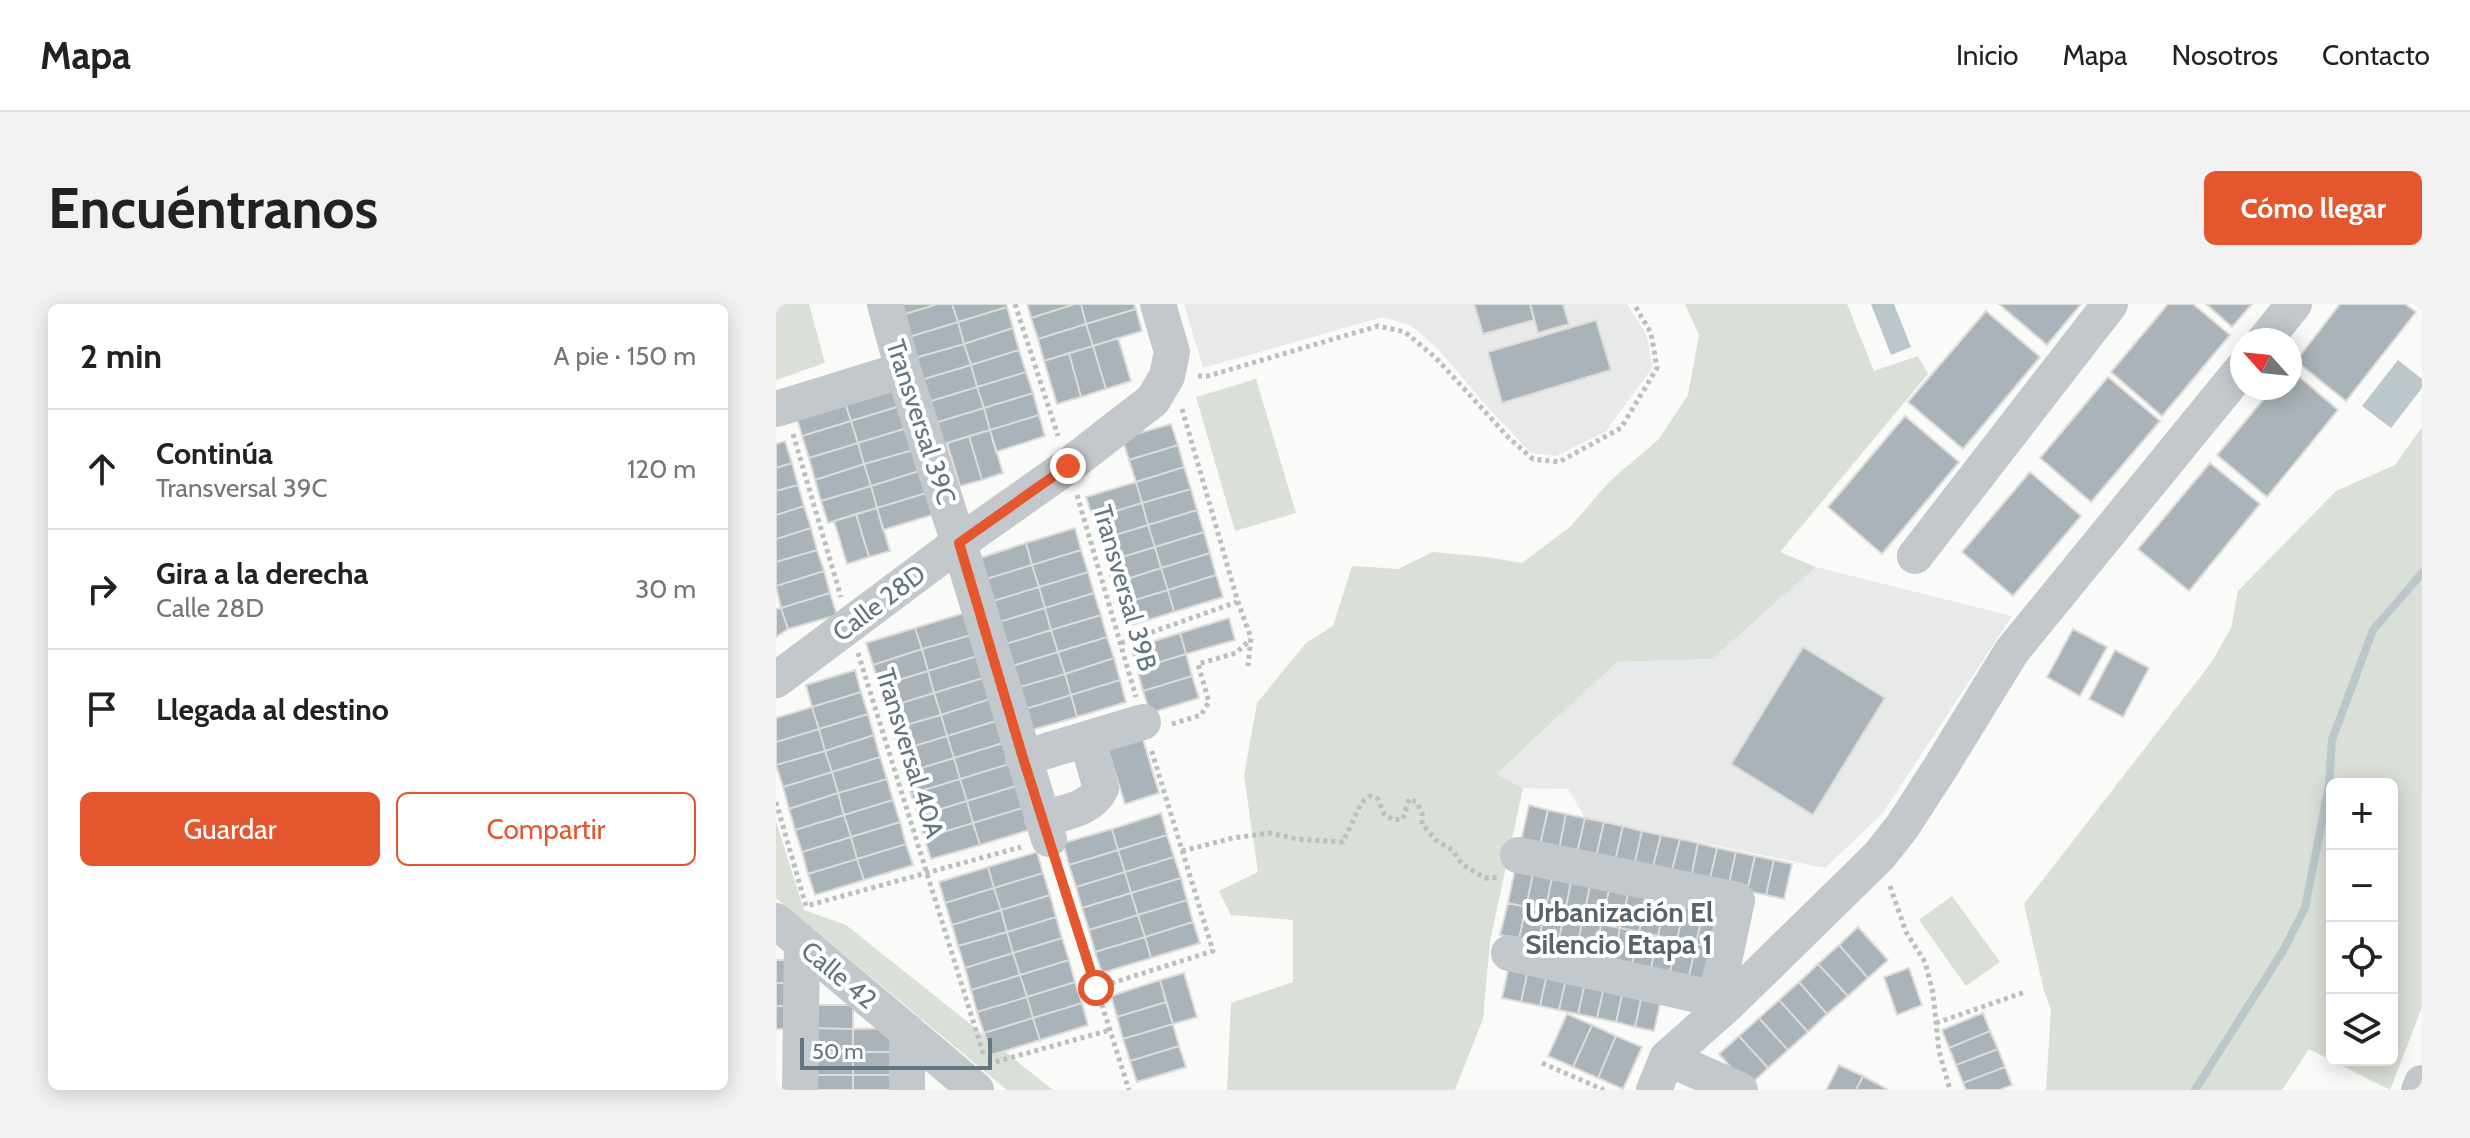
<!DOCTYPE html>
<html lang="es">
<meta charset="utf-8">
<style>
body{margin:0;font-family:Cabin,sans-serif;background:#f2f2f2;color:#222}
.controls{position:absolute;right:24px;bottom:24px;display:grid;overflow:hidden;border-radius:12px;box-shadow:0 4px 20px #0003}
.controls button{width:72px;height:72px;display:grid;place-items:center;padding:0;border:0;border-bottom:2px solid #e0e0e0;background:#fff;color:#222;font:40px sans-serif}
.compass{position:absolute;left:1454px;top:24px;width:72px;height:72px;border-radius:50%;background:#fff;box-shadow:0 4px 20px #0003;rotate:297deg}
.scale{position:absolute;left:24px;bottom:20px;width:192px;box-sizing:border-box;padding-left:8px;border:4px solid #657683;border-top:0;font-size:22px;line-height:28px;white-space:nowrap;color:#657683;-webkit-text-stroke:6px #fff;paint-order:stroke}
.stop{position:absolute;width:24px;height:24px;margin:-18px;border:6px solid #e4572e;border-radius:50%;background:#fff}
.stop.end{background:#e4572e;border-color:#fff;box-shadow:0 2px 8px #0008}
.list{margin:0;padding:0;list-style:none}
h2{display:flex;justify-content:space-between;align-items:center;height:104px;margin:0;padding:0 32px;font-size:34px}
h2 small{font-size:26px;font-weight:400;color:#767676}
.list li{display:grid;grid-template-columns:52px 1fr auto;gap:24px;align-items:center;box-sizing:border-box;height:120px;padding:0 32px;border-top:2px solid #e0e0e0}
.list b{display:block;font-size:30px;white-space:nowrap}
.list p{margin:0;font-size:26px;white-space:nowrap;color:#767676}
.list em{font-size:26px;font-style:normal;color:#767676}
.actions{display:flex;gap:16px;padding:24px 32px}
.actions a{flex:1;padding:18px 0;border:2px solid #e4572e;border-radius:12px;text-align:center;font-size:28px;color:#e4572e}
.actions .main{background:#e4572e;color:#fff}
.icon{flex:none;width:44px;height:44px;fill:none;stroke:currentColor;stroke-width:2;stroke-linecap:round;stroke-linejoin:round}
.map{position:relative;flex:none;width:1646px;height:786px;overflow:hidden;border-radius:12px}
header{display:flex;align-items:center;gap:48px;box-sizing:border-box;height:112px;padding:0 40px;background:#fff;border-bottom:2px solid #e0e0e0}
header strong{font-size:38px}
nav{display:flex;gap:44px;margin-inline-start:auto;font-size:28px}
.intro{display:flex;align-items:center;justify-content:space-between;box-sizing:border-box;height:192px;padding:0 48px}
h1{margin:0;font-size:56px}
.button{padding:20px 36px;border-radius:12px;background:#e4572e;color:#fff;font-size:28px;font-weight:700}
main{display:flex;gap:48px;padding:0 48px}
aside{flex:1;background:#fff;border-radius:12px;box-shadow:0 4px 20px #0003}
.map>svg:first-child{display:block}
</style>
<header>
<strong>Mapa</strong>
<nav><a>Inicio</a><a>Mapa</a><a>Nosotros</a><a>Contacto</a></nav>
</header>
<div class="intro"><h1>Encuéntranos</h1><a class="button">Cómo llegar</a></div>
<main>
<aside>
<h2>2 min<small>A pie · 150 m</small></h2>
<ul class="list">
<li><svg class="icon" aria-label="ahead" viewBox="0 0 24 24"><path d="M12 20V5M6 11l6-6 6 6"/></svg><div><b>Continúa</b><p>Transversal 39C</p></div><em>120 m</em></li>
<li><svg class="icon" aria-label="right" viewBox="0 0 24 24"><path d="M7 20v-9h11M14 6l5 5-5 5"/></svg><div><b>Gira a la derecha</b><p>Calle 28D</p></div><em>30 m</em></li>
<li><svg class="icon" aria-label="arrive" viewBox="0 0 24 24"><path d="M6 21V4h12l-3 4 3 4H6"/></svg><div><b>Llegada al destino</b></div></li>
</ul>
<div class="actions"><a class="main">Guardar</a><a>Compartir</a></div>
</aside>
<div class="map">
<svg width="1646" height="786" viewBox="0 0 1646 786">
<rect width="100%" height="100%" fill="#fafaf8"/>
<path fill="#e8e9e9" d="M408 0H851L870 30 877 63 829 128 780 152 755 149 714 106 662 45 636 22 607 13 427 64Z
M1040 263 1236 312 1106 510 1049 564 809 514 792 485 747 484 719 470 841 358 936 355Z"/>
<path fill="#dadfd7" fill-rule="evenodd" d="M0 0H33L49 59 0 76Z
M909 0H1071L1098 67 1142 52 1152 70 1004 248 1040 263 936 355 841 358 720 470 747 484 714 637 707 715 679 786H451L455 699 517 678V616L455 611 443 587 482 568 468 472 481 399 530 339 557 322 576 262 622 265 657 248 710 253 746 259 795 222 833 178 883 135 912 91 923 31Z
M480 75 520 209 459 227 420 93Z
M1646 123V703L1614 786 1533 745 1506 786H1270L1275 706 1268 687 1248 600 1435 359 1455 324 1462 287 1560 187 1619 161ZM1556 480H1616V756H1556Z
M0 517 28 606 70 621 277 786H231L0 594Z
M1176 592 1224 658 1190 682 1143 616Z"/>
<path fill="#bbc7cb" d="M1095 0H1118L1135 43 1115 51Z
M1622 56 1646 75V84L1615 124 1586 102Z"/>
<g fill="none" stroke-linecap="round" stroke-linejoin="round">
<path stroke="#bbc7cb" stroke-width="8" d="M1419 786 1507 647 1529 604 1553 481 1556 436 1597 326 1646 269"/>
</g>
<path fill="#aab3b9" stroke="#dcdcda" stroke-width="2" d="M123 0H162L126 11Z
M162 0H176L182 18 133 33 126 11Z
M176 0H230L231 3 182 18Z
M251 0H299L255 14Z
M299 0H305L310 20 262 35 255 14Z
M305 0H358L360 5 310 20Z
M698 0H754L758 16 707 30Z
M754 0H787L793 20 762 29Z
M1223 0H1305L1271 41Z
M1392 0H1417L1454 31 1386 112 1335 68Z
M1430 0H1476L1456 23Z
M1564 0H1629L1640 8 1570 97 1520 57Z
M231 3 237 24 188 40 182 18Z
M360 5 366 27 317 42 310 20Z
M1210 7 1264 53 1187 145 1132 98Z
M820 16 835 66 726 99 712 48Z
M182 18 188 40 139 54 133 33Z
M310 20 317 42 268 57 262 35Z
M237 24 243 46 195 61 188 40Z
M342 34 355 77 330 85 317 42Z
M188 40 195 61 145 76 139 54Z
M317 42 330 85 305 93 293 49Z
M243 46 250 68 201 83 195 61Z
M293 49 305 93 281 100 268 57Z
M195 61 201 83 152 98 145 76Z
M1514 65 1562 106 1491 193 1441 151 1497 84H1514Z
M250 68 257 89 208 104 201 83Z
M1332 73 1384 117 1315 198 1264 154Z
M118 80 124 102 75 117 68 96Z
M201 83 208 104 159 119 152 98Z
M257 89 263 111 214 126 208 104Z
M68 96 75 117 26 132 20 111Z
M124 102 131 124 82 139 75 117Z
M208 104 214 126 165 141 159 119Z
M263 111 269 132 220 148 214 126Z
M1129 112 1183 158 1106 250 1052 203Z
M75 117 82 139 33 154 26 132Z
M395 120 402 141 353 156 346 134Z
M131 124 137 146 88 160 82 139Z
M214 126 227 169 206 176 193 132Z
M193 132 206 176 184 182 171 139Z
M9 137 16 159 0 164V140Z
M82 139 88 160 39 176 33 154Z
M402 141 408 163 360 178 353 156Z
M137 146 143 167 95 182 88 160Z
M16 159 22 181 0 187V164Z
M1434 159 1484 200 1413 287 1362 245Z
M88 160 95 182 45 197 39 176Z
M408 163 415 185 366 199 360 178Z
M143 167 150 189 101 204 95 182Z
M1254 168 1305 212 1237 292 1186 248Z
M360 178 366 199 317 214 310 193Z
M22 181 28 202 0 211V187Z
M95 182 101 204 52 219 45 197Z
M415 185 421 206 372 221 366 199Z
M150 189 156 211 107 226 101 204Z
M366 199 372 221 323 236 317 214Z
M28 202 35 224 0 235V211Z
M101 204 114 247 93 253 80 210Z
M421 206 428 228 379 243 372 221Z
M80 210 93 253 71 260 58 217Z
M372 221 379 243 330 258 323 236Z
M35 224 41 246 0 258V235Z
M299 224 305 246 256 261 250 239Z
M428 228 434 249 385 264 379 243Z
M250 239 256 261 207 276 201 255Z
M379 243 385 264 336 280 330 258Z
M41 246 48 267 0 282V258Z
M305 246 312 268 263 283 256 261Z
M434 249 440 271 392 286 385 264Z
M256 261 263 283 214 298 207 276Z
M385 264 392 286 342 301 336 280Z
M48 267 54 289 5 304 0 282Z
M312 268 318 289 269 304 263 283Z
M440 271 447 293 398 308 392 286Z
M263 283 269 304 220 319 214 298Z
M392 286 398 308 349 323 342 301Z
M54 289 61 311 12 325 5 304Z
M318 289 325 311 275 326 269 304Z
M5 304 12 325 0 333V305Z
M269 304 275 326 227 341 220 319Z
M188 309 195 331 146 345 139 324Z
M325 311 331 333 282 348 275 326Z
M453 314 459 336 410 350 404 329Z
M139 324 146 345 97 361 90 339Z
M1297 325 1331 343 1304 392 1271 373Z
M275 326 282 348 233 363 227 341Z
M404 329 410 350 361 365 355 344Z
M195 331 201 352 152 367 146 345Z
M331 333 338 354 289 370 282 348Z
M1027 343 1109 394 1037 511 955 460Z
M146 345 152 367 103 382 97 361Z
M1339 346 1373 364 1347 413 1313 395Z
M282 348 289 370 240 384 233 363Z
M410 350 416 372 367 387 361 365Z
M201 352 207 374 158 389 152 367Z
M338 354 344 376 295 391 289 370Z
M79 366 85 388 36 403 30 381Z
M152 367 158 389 109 404 103 382Z
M289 370 295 391 246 406 240 384Z
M416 372 423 394 374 409 367 387Z
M207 374 214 395 165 411 158 389Z
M344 376 350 398 301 413 295 391Z
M85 388 92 410 43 425 36 403Z
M158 389 165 411 116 425 109 404Z
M295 391 301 413 252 427 246 406Z
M214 395 220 417 171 432 165 411Z
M36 403 43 425 0 438V414Z
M92 410 98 431 49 447 43 425Z
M165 411 171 432 122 447 116 425Z
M220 417 227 439 178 454 171 432Z
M43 425 49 447 0 461V438Z
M365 429 383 489 349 500 330 440Z
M98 431 104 453 56 468 49 447Z
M171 432 178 454 129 469 122 447Z
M227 439 233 460 184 475 178 454Z
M49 447 56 468 7 483 0 461Z
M104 453 111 475 62 489 56 468Z
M178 454 184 475 135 490 129 469Z
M233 460 240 482 191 497 184 475Z
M56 468 62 489 13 505 7 483Z
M111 475 117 496 68 511 62 489Z
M184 475 191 497 142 512 135 490Z
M240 482 246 504 197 519 191 497Z
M62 489 68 511 19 526 13 505Z
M117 496 124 518 75 533 68 511Z
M191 497 197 519 148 534 142 512Z
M753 501 772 506 764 541 745 537Z
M246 504 253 526 204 541 197 519Z
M772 506 790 510 783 545 764 541Z
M385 509 391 531 342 546 336 525Z
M790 510 809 514 801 549 783 545Z
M68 511 75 533 26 548 19 526Z
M809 514 828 518 820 553 801 549Z
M124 518 130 540 81 555 75 533Z
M828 518 847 522 839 557 820 553Z
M197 519 204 541 155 555 148 534Z
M847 522 866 527 858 562 839 557Z
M336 525 342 546 293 561 287 539Z
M866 527 885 531 876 566 858 562Z
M391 531 398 553 349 568 342 546Z
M885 531 904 535 895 570 876 566Z
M75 533 81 555 32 570 26 548Z
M904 535 922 539 915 574 895 570Z
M922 539 941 544 933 579 915 574Z
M130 540 137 561 88 576 81 555Z
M941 544 960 548 952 583 933 579Z
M342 546 349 568 300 583 293 561Z
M261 548 267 569 218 584 212 563Z
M960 548 979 552 971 587 952 583Z
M979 552 998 556 990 591 971 587Z
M398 553 405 574 355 589 349 568Z
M81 555 88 576 39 591 32 570Z
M998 556 1016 560 1008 595 990 591Z
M212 563 218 584 169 599 163 578Z
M739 565 757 570 750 603 732 599Z
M349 568 355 589 306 604 300 583Z
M267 569 274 591 225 606 218 584Z
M757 570 776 574 769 607 750 603Z
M405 574 411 596 362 611 355 589Z
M776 574 795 578 788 612 769 607Z
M795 578 814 582 807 615 788 612Z
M814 582 833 586 825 620 807 615Z
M218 584 225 606 176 621 169 599Z
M833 586 852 590 844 624 825 620Z
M355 589 362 611 313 626 306 604Z
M852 590 871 594 863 628 844 624Z
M274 591 280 613 231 628 225 606Z
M871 594 889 598 882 632 863 628Z
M411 596 417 618 369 633 362 611Z
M889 598 908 603 901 636 882 632Z
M732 599 750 603 743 635 724 631Z
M750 603 769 607 762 639 743 635Z
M908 603 927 607 920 640 901 636Z
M225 606 231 628 182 642 176 621Z
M769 607 788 612 781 643 762 639Z
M927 607 946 611 938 644 920 640Z
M362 611 369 633 319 648 313 626Z
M788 612 807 615 800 647 781 643Z
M280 613 286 634 237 649 231 628Z
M807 615 825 620 819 652 800 647Z
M417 618 424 639 375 654 369 633Z
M825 620 844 624 838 655 819 652Z
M1082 623 1112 656 1092 674 1063 641Z
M844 624 863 628 856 660 838 655Z
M231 628 237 649 189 664 182 642Z
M863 628 882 632 875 664 856 660Z
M882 632 901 636 894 668 875 664Z
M369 633 375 654 326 669 319 648Z
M286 634 293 656 244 671 237 649Z
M901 636 920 640 913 672 894 668Z
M920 640 938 644 932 676 913 672Z
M1063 641 1092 674 1072 692 1042 660Z
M237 649 244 671 195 686 189 664Z
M0 656H13V679H0Z
M293 656 299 678 251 693 244 671Z
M1042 660 1072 692 1051 710 1023 678Z
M733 662 752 666 745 698 726 694Z
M1133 664 1146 701 1121 711 1108 673Z
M752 666 771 670 764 702 745 698Z
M408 669 421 713 397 720 384 676Z
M771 670 790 675 783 706 764 702Z
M244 671 251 693 201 708 195 686Z
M790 675 809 679 802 710 783 706Z
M384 676 390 698 341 713 335 692Z
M299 678 306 699 257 714 251 693Z
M1023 678 1051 710 1032 728 1003 696Z
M0 679H13V702H0Z
M809 679 828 683 821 714 802 710Z
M828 683 847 687 840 718 821 714Z
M847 687 866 691 859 723 840 718Z
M866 691 885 695 878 727 859 723Z
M251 693 257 714 208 729 201 708Z
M1003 696 1032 728 1012 746 983 714Z
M390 698 397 720 347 735 341 713Z
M306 699 312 721 264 736 257 714Z
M31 701H77V725L31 724Z
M0 702H13V725H0Z
M1207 709 1214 727 1173 744 1166 726Z
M791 710 816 721 797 763 772 752Z
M257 714 264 736 215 751 208 729Z
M983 714 1012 746 992 764 963 732Z
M397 720 403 742 354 757 347 735Z
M816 721 840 732 822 774 797 763Z
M31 724 77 725V748H31Z
M123 724V748H77V725Z
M1214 727 1222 745 1180 761 1173 744Z
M840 732 866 743 847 785 822 774Z
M963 732 992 764 972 783 943 750Z
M403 742 410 763 361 778 354 757Z
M1222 745 1229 763 1187 779 1180 761Z
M31 748H77V771H31Z
M77 748H123L122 771H77Z
M1063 761 1087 772 1080 786H1050Z
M1229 763 1236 781 1223 786H1190L1187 779Z
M31 771H77V786H31Z
M77 771H122V786H77Z
M1087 772 1111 785 1110 786H1080Z"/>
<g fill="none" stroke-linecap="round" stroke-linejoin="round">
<path stroke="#bbbfc2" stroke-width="5" stroke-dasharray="4 4" stroke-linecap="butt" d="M239 0 282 132
M422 72H432L602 22 629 28 660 54 733 134 757 155 783 158 845 124 881 64 875 29 858 0
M406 105 462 298 475 334 472 362
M17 130 65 293
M301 191 360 393
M345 339 461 298
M82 349 208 752
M396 420 425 411 433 398 422 360 460 349 475 335
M0 498 30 602 245 543
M406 547 457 534 493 529 521 535 567 538 586 498 594 492 602 495 608 510 617 516 627 515 633 495 641 498 646 509V520L660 536 676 546 687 561 709 574 723 573
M282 563 353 786
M1114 582 1130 628 1149 658 1157 689 1163 747 1174 786
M320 684 437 647 375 445
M1160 719 1249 688
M766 759 828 786
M212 760 334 726"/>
<path stroke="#c3c8cc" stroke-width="36" d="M109 0 127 66 183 239 273 535
M1489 36 1518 0
M0 105 127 66
M1139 252 1334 0
M0 376 183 239 292 162 377 96 391 72 396 48 382 0
M247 454 367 418
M266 515C288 508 315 506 325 484L311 436
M742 551 961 596 940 695
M0 617 200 786
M733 649 954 698
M891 754 964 786
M24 786 26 640
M131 786V727
M878 786 891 754 954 698 1103 552 1126 523 1166 461 1236 347 1466 65
M1643 786 1646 779"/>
</g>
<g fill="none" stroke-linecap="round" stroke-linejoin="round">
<path stroke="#e4572e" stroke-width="10" d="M292 162 183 239 247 454 320 684"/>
</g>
<g text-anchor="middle" stroke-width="8" stroke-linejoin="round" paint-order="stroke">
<g font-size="26" fill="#657683" stroke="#fff">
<text transform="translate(145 118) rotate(72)" y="9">Transversal 39C</text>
<text transform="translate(349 284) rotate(74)" y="9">Transversal 39B</text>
<text transform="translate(103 299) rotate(-37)" y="9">Calle 28D</text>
<text transform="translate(134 449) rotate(73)" y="9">Transversal 40A</text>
<text transform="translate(63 671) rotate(40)" y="9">Calle 42</text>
</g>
<g font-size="28" font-weight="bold" fill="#57646e" stroke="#fff">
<text x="843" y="618">Urbanización El<tspan x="843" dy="32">Silencio Etapa 1</tspan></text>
</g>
</g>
</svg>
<div class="controls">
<button>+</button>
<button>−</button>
<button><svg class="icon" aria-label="locate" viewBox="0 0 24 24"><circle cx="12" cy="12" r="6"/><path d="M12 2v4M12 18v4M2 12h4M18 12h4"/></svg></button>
<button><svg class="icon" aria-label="layers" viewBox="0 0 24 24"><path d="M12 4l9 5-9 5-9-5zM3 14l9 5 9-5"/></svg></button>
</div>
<svg class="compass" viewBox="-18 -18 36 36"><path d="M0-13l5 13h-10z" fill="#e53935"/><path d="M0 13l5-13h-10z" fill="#767676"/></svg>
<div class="scale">50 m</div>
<div class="stop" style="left:320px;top:684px"></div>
<div class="stop end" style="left:292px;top:162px"></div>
</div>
</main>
